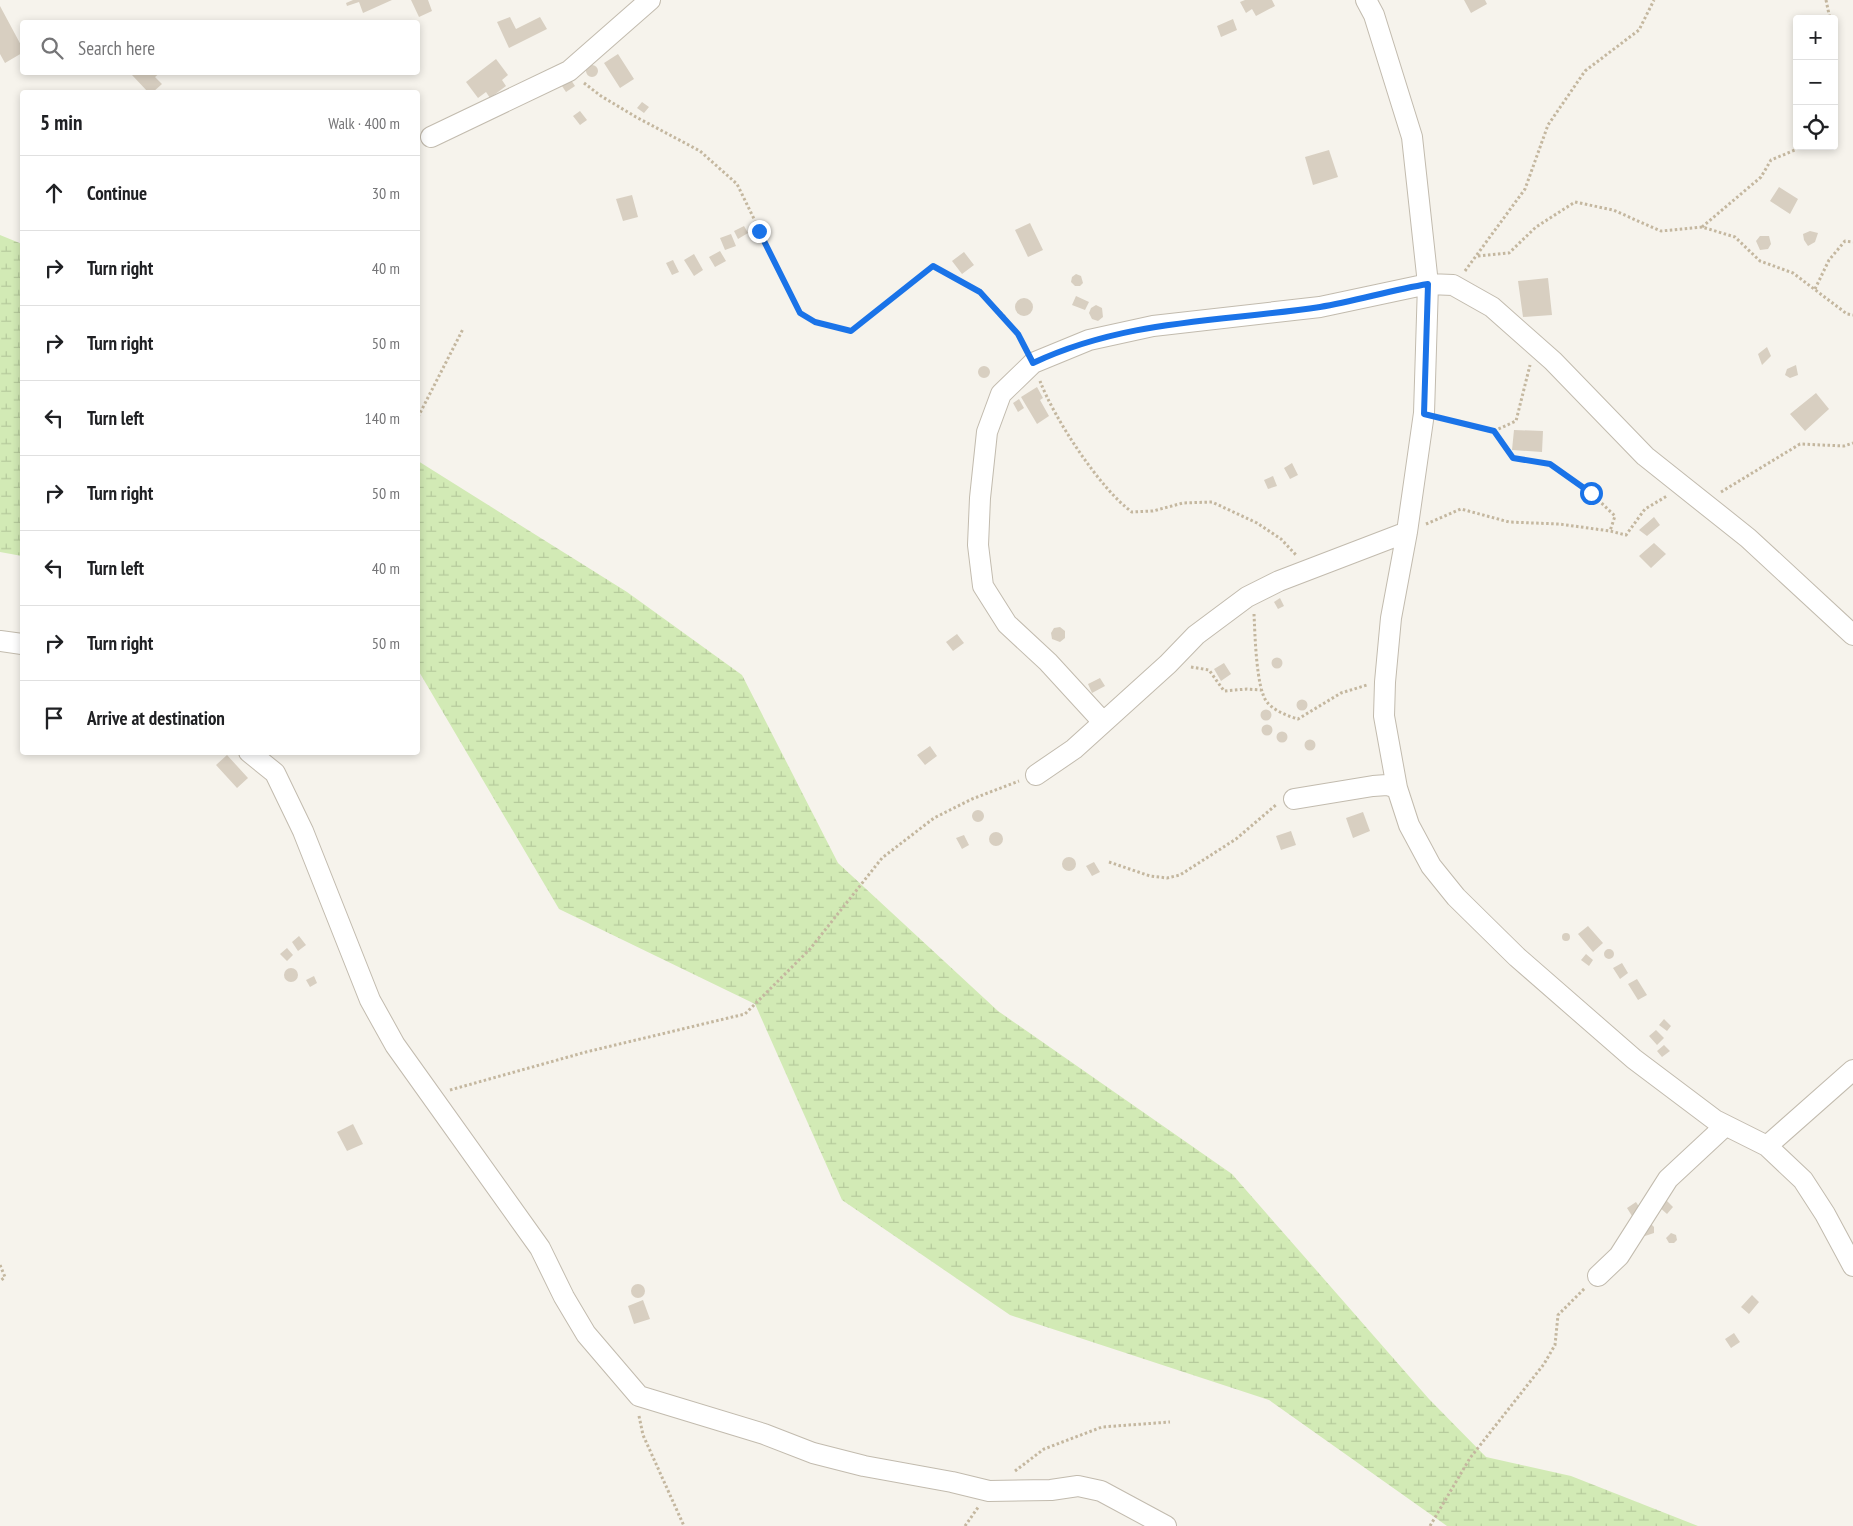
<!DOCTYPE html>
<meta charset="utf-8">
<style>
body{margin:0;font-family:"PT Sans Narrow",sans-serif;background:#f2f2f2;color:#202124}
.controls{position:absolute;right:15px;top:15px;display:grid;overflow:hidden;border-radius:5px;box-shadow:0 2px 8px #0003}
.controls button{width:45px;height:45px;display:grid;place-items:center;padding:0;border:0;border-bottom:1px solid #e0e0e0;background:#fff;color:#202124;font:25px sans-serif}
.stop{position:absolute;width:15px;height:15px;margin:-11px;border:4px solid #1a73e8;border-radius:50%;background:#fff}
.stop.end{background:#1a73e8;border-color:#fff;box-shadow:0 1px 5px #0008}
.list{margin:0;padding:0;list-style:none}
h2{display:flex;justify-content:space-between;align-items:center;height:65px;margin:0;padding:0 20px;font-size:21px}
h2 small{font-size:16px;font-weight:400;color:#757577}
.list li{display:grid;grid-template-columns:32px 1fr auto;gap:15px;align-items:center;box-sizing:border-box;height:75px;padding:0 20px;border-top:1px solid #e0e0e0}
.list b{display:block;font-size:19px;white-space:nowrap}
.list em{font-size:16px;font-style:normal;color:#757577}
.icon{flex:none;width:28px;height:28px;fill:none;stroke:currentColor;stroke-width:2;stroke-linecap:round;stroke-linejoin:round}
.map{position:relative;flex:none;width:1853px;height:1526px;overflow:hidden}
.search{position:absolute;background:#fff;box-shadow:0 2px 8px #0003;left:20px;top:20px;width:400px;height:55px;display:flex;align-items:center;gap:12px;box-sizing:border-box;padding:0 18px;border-radius:5px;color:#757577;font-size:19px}
.panel{position:absolute;background:#fff;box-shadow:0 2px 8px #0003;left:20px;top:90px;width:400px;height:665px;border-radius:5px}
.map>svg:first-child{display:block}
</style>
<div class="map">
<svg width="1853" height="1526" viewBox="0 0 1853 1526">
<defs>
<pattern id="wetland-marsh" width="20" height="14" patternUnits="userSpaceOnUse" patternTransform="scale(1.25)"><rect width="20" height="14" fill="#d2eab5"/><path d="M1 5h8M5 5V1M11 12h8M15 12V8" fill="none" stroke="#b6ca9c"/></pattern>
</defs>
<rect width="100%" height="100%" fill="#f6f3ec"/>
<path fill="url(#wetland-marsh)" d="M0 235 22 244V556L0 552Z
M418 461 627 592 742 675 838 863 998 1011 1232 1174 1429 1399 1486 1457 1571 1476 1698 1526H1447L1269 1400 1010 1315 842 1200 755 1004 559 909 418 670Z"/>
<path fill="#d8cfc1" d="M353 0H392L363 13 359 2 347 6 346 3Z
M411 0H428L432 11 419 17Z
M1245 0H1272L1275 6 1256 16 1252 9 1246 13 1240 2Z
M1464 0H1485L1487 4 1471 13Z
M0 6 22 47V53L5 63 0 54Z
M510 17 516 29 540 17 547 29 509 48 497 22Z
M1233 19 1237 30 1221 37 1217 26Z
M618 54 634 79 620 88 604 63Z
M496 59 508 75 502 80 506 86 490 98 486 92 478 98 466 82Z
M586 71a6 6 0 1 1 12 0a6 6 0 1 1-12 0Z
M135 72H161L155 77 162 84 153 92H148L132 75Z
M571 80 575 86 566 92 562 86Z
M642 102 649 107 644 113 637 108Z
M580 111 587 120 580 125 573 116Z
M1329 150 1338 177 1313 185 1305 157Z
M1779 187 1798 199 1790 214 1770 201Z
M632 195 638 217 623 221 616 199Z
M1030 223 1043 250 1028 257 1015 230Z
M744 226 748 233 738 239 734 231Z
M1810 231 1818 233 1815 242 1808 246 1804 240 1803 234Z
M731 234 736 246 725 250 720 238Z
M1760 236H1769L1771 244 1768 249 1760 250 1756 241Z
M720 251 726 261 715 267 709 257Z
M964 252 974 265 962 274 952 261Z
M694 254 703 270 694 276 684 260Z
M673 260 679 272 672 275 666 263Z
M1076 274 1081 276 1083 283 1080 286H1075L1071 282 1072 277Z
M1548 278 1552 315 1523 317 1518 281Z
M1076 296 1089 302 1085 310 1072 305Z
M1015 307a9 9 0 1 1 18 0a9 9 0 1 1-18 0Z
M1096 305 1102 308 1103 317 1098 321 1092 319 1089 313 1091 308Z
M1767 347 1771 356 1762 365 1758 354Z
M1796 365 1798 375 1790 378 1785 375 1787 369Z
M978 372a6 6 0 1 1 12 0a6 6 0 1 1-12 0Z
M1037 387 1043 398 1040 400 1049 416 1037 424 1021 397Z
M1816 393 1829 409 1805 431 1790 414Z
M1019 399 1024 408 1018 412 1013 403Z
M1514 430 1543 431 1542 452 1512 450Z
M1292 463 1298 475 1290 479 1284 468Z
M1273 476 1277 486 1268 489 1264 480Z
M1654 517 1660 525 1647 536 1639 530Z
M1654 543 1666 554 1651 568 1639 556Z
M1280 598 1284 606 1278 609 1274 602Z
M1060 627 1065 631V638L1060 642 1052 639 1051 633 1054 628Z
M957 634 964 643 953 651 946 642Z
M1271.5 663a5.5 5.5 0 1 1 11 0a5.5 5.5 0 1 1-11 0Z
M1224 663 1231 674 1221 681 1214 669Z
M1100 678 1105 686 1092 693 1088 684Z
M1296.5 705a5.5 5.5 0 1 1 11 0a5.5 5.5 0 1 1-11 0Z
M1260.5 715a5.5 5.5 0 1 1 11 0a5.5 5.5 0 1 1-11 0Z
M1261.5 730a5.5 5.5 0 1 1 11 0a5.5 5.5 0 1 1-11 0Z
M1276.5 737a5.5 5.5 0 1 1 11 0a5.5 5.5 0 1 1-11 0Z
M1304.5 745a5.5 5.5 0 1 1 11 0a5.5 5.5 0 1 1-11 0Z
M930 746 937 756 925 765 917 755Z
M227 755 248 778 237 788 216 765Z
M972 816a6 6 0 1 1 12 0a6 6 0 1 1-12 0Z
M1363 812 1370 831 1353 838 1346 818Z
M1291 831 1296 845 1281 850 1276 836Z
M989 839a7 7 0 1 1 14 0a7 7 0 1 1-14 0Z
M964 835 969 845 962 849 956 838Z
M1062 864a7 7 0 1 1 14 0a7 7 0 1 1-14 0Z
M1094 862 1100 872 1092 876 1086 866Z
M1588 926 1603 943 1593 952 1578 934Z
M1562 937a4 4 0 1 1 8 0a4 4 0 1 1-8 0Z
M299 936 306 945 298 951 292 942Z
M287 948 293 955 287 961 280 954Z
M1604 954a5 5 0 1 1 10 0a5 5 0 1 1-10 0Z
M1586 954 1593 960 1589 966 1581 960Z
M1622 963 1628 973 1620 979 1613 968Z
M284 975a7 7 0 1 1 14 0a7 7 0 1 1-14 0Z
M314 976 317 983 310 987 306 980Z
M1637 979 1647 995 1638 1000 1628 984Z
M1664 1019 1671 1026 1667 1031 1659 1025Z
M1656 1030 1664 1038 1657 1045 1649 1036Z
M1664 1045 1670 1051 1662 1057 1657 1051Z
M353 1124 363 1144 347 1151 337 1132Z
M1665 1199 1673 1207 1667 1214 1658 1206Z
M1636 1202 1641 1210 1632 1216 1627 1208Z
M1650 1223 1654 1227V1233L1645 1236 1641 1232Z
M1671 1233 1676 1235 1677 1240 1674 1243H1669L1666 1238Z
M631 1291a7 7 0 1 1 14 0a7 7 0 1 1-14 0Z
M1752 1295 1759 1302 1749 1314 1741 1307Z
M643 1300 650 1319 634 1324 628 1306Z
M1734 1333 1740 1342 1731 1348 1725 1339Z"/>
<g fill="none" stroke-linecap="round" stroke-linejoin="round">
<defs>
<path id="street" d="M1366 0 1374 15 1412 137 1428 284 1424 413 1407 532 1391 618 1385 682 1384 716 1397 788 1409 825 1431 866 1456 897 1517 957 1634 1059 1715 1120 1767 1146 1803 1180 1825 1214 1853 1266
M431 137 569 71 650 0
M0 641 22 644
M1103 722 1048 662 1007 624 983 586 978 545 980 498 987 432 1001 394 1033 363 1089 340 1153 326 1320 307 1428 284 1453 285 1492 307 1553 361 1645 456 1748 538 1853 635
M249 752 275 773 303 831 370 1000 395 1045 540 1248 564 1297 586 1334 639 1396 764 1434 813 1453 864 1466 952 1482 989 1491 1051 1490 1078 1486 1101 1491 1166 1526
M1036 775 1074 749 1168 664 1196 635 1247 597 1279 581 1407 532
M1294 799 1373 786 1387 785 1397 788
M1767 1146 1853 1070
M1598 1276 1619 1256 1668 1179 1725 1126"/>
</defs>
<use href="#street" stroke="#c2bbae" stroke-width="22"/>
<path stroke="#c4b79f" stroke-width="3" stroke-dasharray="2.5 2.5" stroke-linecap="butt" d="M1826 0 1830 19
M584 83 601 96 636 117 700 151 737 184 800 313 815 322 851 331 933 265 980 292 1004 316 1026 347
M1702 227 1761 177 1771 160 1795 150 1798 146
M1478 256 1509 253 1536 227 1575 202 1613 210 1661 231 1702 227 1735 237 1760 261 1793 273 1847 314 1853 315
M1465 271 1525 189 1548 125 1585 71 1639 30 1654 0
M1815 289 1829 260 1845 241 1853 242
M1040 381C1054 418 1100 489 1132 512L1153 511 1183 503 1212 502 1257 523 1281 539 1296 555
M418 417 463 329
M1441 418 1494 431 1513 458 1550 464 1591 493 1615 516 1610 531
M1494 431 1516 421 1530 365
M1721 492 1800 444 1844 446 1853 443
M1426 524 1461 509 1509 522 1559 524 1610 531 1626 535 1645 509 1667 496
M1254 614C1255 633 1256 689 1267 702 1274 711 1288 716 1298 719L1341 693 1367 685
M1191 667 1209 670 1224 691 1247 689 1261 690
M1109 862 1150 876 1167 878 1180 875 1236 839 1277 804
M450 1090 586 1052 745 1014 810 949 882 858 934 818 972 799 1019 781
M0 1265 5 1277 0 1281
M639 1416 643 1435 684 1526
M1015 1471 1044 1449 1102 1427 1170 1422
M965 1526 979 1506
M1430 1526 1470 1458 1544 1364 1555 1345 1558 1315 1585 1288"/>
<use href="#street" stroke="#fff" stroke-width="20"/>
</g>
<g fill="none" stroke-linecap="round" stroke-linejoin="round">
<path stroke="#1a73e8" stroke-width="6" d="M759 231 800 313 815 322 851 331 933 266 980 292 1018 334 1033 363C1127 319 1220 322 1320 307 1356 301 1391 290 1428 284L1424 414 1494 431 1513 458 1550 464 1591 493"/>
</g>
</svg>
<div class="controls">
<button>+</button>
<button>−</button>
<button><svg class="icon" aria-label="locate" viewBox="0 0 24 24"><circle cx="12" cy="12" r="6"/><path d="M12 2v4M12 18v4M2 12h4M18 12h4"/></svg></button>
</div>
<div class="stop" style="left:1591px;top:493px"></div>
<div class="stop end" style="left:759px;top:231px"></div>
<div class="search"><svg class="icon" aria-label="search" viewBox="0 0 24 24"><circle cx="10" cy="10" r="6"/><path d="M15 15l6 6"/></svg>Search here</div>
<section class="panel">
<h2>5 min<small>Walk · 400 m</small></h2>
<ul class="list">
<li><svg class="icon" aria-label="ahead" viewBox="0 0 24 24"><path d="M12 20V5M6 11l6-6 6 6"/></svg><div><b>Continue</b></div><em>30 m</em></li>
<li><svg class="icon" aria-label="right" viewBox="0 0 24 24"><path d="M7 20v-9h11M14 6l5 5-5 5"/></svg><div><b>Turn right</b></div><em>40 m</em></li>
<li><svg class="icon" aria-label="right" viewBox="0 0 24 24"><path d="M7 20v-9h11M14 6l5 5-5 5"/></svg><div><b>Turn right</b></div><em>50 m</em></li>
<li><svg class="icon" aria-label="left" viewBox="0 0 24 24"><path d="M17 20v-9H6M10 6l-5 5 5 5"/></svg><div><b>Turn left</b></div><em>140 m</em></li>
<li><svg class="icon" aria-label="right" viewBox="0 0 24 24"><path d="M7 20v-9h11M14 6l5 5-5 5"/></svg><div><b>Turn right</b></div><em>50 m</em></li>
<li><svg class="icon" aria-label="left" viewBox="0 0 24 24"><path d="M17 20v-9H6M10 6l-5 5 5 5"/></svg><div><b>Turn left</b></div><em>40 m</em></li>
<li><svg class="icon" aria-label="right" viewBox="0 0 24 24"><path d="M7 20v-9h11M14 6l5 5-5 5"/></svg><div><b>Turn right</b></div><em>50 m</em></li>
<li><svg class="icon" aria-label="arrive" viewBox="0 0 24 24"><path d="M6 21V4h12l-3 4 3 4H6"/></svg><div><b>Arrive at destination</b></div></li>
</ul>
</section>
</div>
